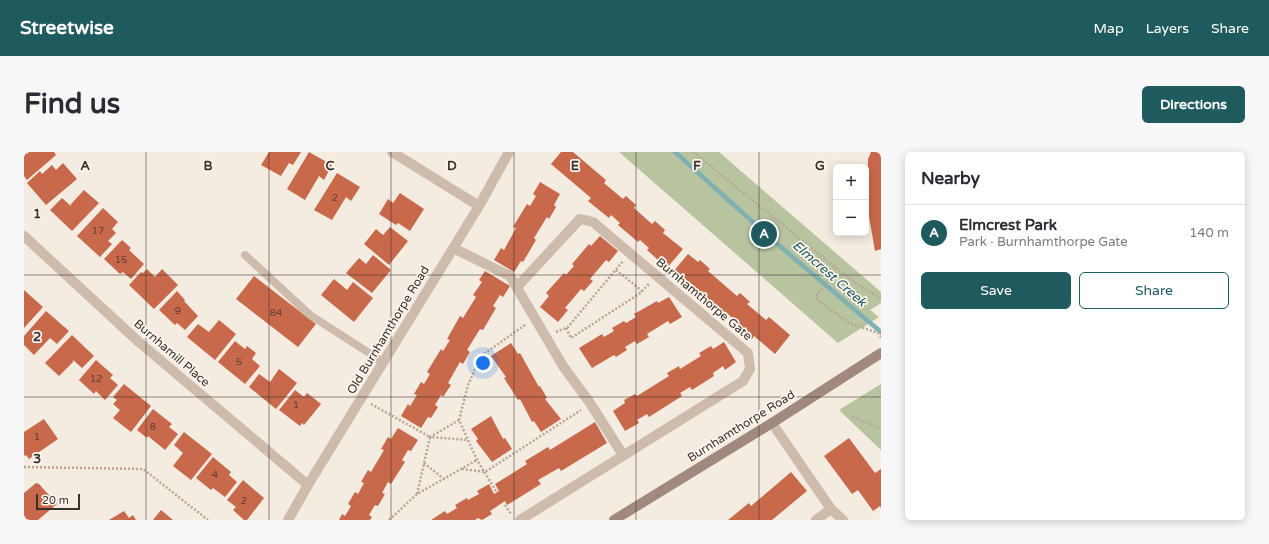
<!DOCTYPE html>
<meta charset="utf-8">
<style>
body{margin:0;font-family:"Varela Round",sans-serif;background:#f7f7f7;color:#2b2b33}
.controls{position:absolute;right:12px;top:12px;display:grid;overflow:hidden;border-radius:6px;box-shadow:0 2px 10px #0003}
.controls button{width:36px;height:36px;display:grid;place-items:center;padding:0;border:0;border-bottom:1px solid #e1e1e2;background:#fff;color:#2b2b33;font:20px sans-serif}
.scale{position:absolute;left:12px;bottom:10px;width:44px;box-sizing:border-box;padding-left:4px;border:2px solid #3b302b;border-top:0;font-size:11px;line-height:14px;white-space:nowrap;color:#3b302b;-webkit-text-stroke:3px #fbf5ee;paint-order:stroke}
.you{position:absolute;left:459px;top:211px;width:14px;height:14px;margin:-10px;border:3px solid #fff;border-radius:50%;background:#1a73e8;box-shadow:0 0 0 6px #1a73e833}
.badge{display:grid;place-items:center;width:26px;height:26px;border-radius:50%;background:#1f5a5e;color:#fff;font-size:13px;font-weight:700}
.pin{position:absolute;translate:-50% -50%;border:2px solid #fff;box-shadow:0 1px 4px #0006}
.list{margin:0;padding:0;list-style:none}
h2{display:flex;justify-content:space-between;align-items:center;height:52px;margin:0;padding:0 16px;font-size:17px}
h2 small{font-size:13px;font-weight:400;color:#7c7c81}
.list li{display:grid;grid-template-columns:26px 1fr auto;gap:12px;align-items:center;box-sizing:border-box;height:56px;padding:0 16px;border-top:1px solid #e1e1e2}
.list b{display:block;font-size:15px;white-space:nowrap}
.list p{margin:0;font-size:13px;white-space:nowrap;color:#7c7c81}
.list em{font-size:13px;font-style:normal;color:#7c7c81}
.actions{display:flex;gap:8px;padding:12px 16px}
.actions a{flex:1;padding:9px 0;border:1px solid #1f5a5e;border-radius:6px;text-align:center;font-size:14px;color:#1f5a5e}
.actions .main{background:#1f5a5e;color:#fff}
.map{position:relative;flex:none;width:857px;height:368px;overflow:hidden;border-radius:6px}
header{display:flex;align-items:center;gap:24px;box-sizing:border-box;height:56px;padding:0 20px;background:#1f5a5e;color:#fff}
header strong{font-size:19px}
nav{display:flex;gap:22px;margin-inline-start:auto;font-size:14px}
.intro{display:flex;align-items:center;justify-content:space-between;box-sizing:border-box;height:96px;padding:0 24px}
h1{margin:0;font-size:28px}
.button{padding:10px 18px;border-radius:6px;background:#1f5a5e;color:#fff;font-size:14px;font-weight:700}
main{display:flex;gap:24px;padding:0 24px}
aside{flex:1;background:#fff;border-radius:6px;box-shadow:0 2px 10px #0003}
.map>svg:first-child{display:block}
</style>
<header>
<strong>Streetwise</strong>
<nav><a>Map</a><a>Layers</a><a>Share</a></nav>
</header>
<div class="intro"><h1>Find us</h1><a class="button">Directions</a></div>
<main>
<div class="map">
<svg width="857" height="368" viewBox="0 0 857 368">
<rect width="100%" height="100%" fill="#f4ebe1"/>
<path fill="#b8c4a0" d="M595 0H695L857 140V151L846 158 855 165 814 191Z
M857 232V298L815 258Z"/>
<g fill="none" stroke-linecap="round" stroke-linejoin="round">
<path stroke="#7fb0b2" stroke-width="4.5" d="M651 0 751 90 857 180"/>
</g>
<path fill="#c8694b" d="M0 0 4 2V0H30L32 3 3 28 0 24Z
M245 0H277L269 13 265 11 257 24 237 13Z
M285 0 308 13 300 28 295 24 281 48 263 37Z
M537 0H549L582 28 580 31 599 47 602 44 612 53 610 56 628 72 631 69 641 78 639 81 659 97 643 116 623 98 625 96 616 88 614 90 594 73 596 71 587 63 585 66 564 49 567 46 527 12Z
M847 0H857V97L851 99 843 53 844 7Z
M39 11 53 27 22 53 3 31 16 19 18 22 28 13 32 18Z
M313 21 336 35 327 49 322 45 308 68 290 58Z
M516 30 536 42 530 53 532 55 525 67 523 65 510 86 512 88 499 110 497 109 490 120 470 108 477 96 480 98 492 76 489 75 503 52 506 54 512 44 509 42Z
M60 38 75 51 48 79 26 58 38 46 47 54V52Z
M376 41 400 57 386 79 374 71 372 73 355 62 364 47 369 51Z
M79 56 94 70 88 77 92 81 84 89 88 92 76 105 53 84Z
M366 75 384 89 365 113 340 92 352 77 359 83Z
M576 84 594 99 585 110 582 108 566 127 569 129 560 139 557 137 541 156 544 158 534 170 516 155 525 144 522 141 540 121 542 123 550 114 548 112 565 92 567 94Z
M98 88 107 96 105 98 120 112 107 127 99 120 96 122 80 107Z
M664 102 674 110 676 108 686 117 684 119 713 144 716 141 726 150 723 152 742 168 745 165 766 183 751 202 730 184 728 187 707 170 710 167 700 159 698 162 668 137 670 134 661 127 659 129 649 120Z
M349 103 367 118 348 141 322 121 335 106 342 112Z
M123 117 131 125 138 117 154 133 130 157 105 133 117 120 119 121Z
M461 119 486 134 479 145 476 143 469 154 472 156 459 178 456 177 443 198 446 200 439 212 436 210 424 231 427 233 419 245 417 243 411 253 414 255 407 266 404 265 397 276 377 264 384 252 386 254 393 243 390 242 397 230 400 232 406 222 403 220 417 197 419 199 426 188 423 187 436 164 439 166 452 145 449 143 458 130 455 128Z
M230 124 292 172 274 195 212 147Z
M310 127 323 138 329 130 349 146 330 170 297 143Z
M0 138 19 155 0 176Z
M153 139 161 148 160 149 174 164 161 178 153 171 151 173 135 158Z
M645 145 658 165 646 172 644 169 623 182 625 185 613 192 611 189 601 195 603 198 592 205 590 203 568 216 555 196 578 182 580 185 590 179 588 176 600 169 602 171 612 165 610 162 633 149 634 151Z
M22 159 45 179 33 192 26 186 10 203 0 193V184Z
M195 168 212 182 191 208 163 185 174 172 185 180Z
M48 183 70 204 58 216 49 208V210L35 224 21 211Z
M211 189 221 197 223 194 232 201 228 207 236 214 221 232 194 210Z
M700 190 712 210 701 218 699 214 689 221 690 224 668 238 666 235 656 241 658 244 625 265 623 262 613 268 615 271 601 279 589 259 601 251 600 248 611 242 613 244 645 224 643 221 655 214 656 217 677 204 675 201 687 194 689 197Z
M487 191 494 202 496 201 515 235 516 234 523 246 521 247 537 267 517 280 510 269 508 270 496 247 494 248 480 226 482 225 467 204Z
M72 208 89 223 86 226 94 233 81 248 72 239 70 242 55 228Z
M255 217 273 231 252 257 225 235 235 222 246 230Z
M100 232 127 254 107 280 89 266 96 258 89 252 93 248 89 245Z
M271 238 280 245 283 241 297 252 280 273 278 271 276 274 255 258Z
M129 257 148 272 145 275 154 282 141 298 124 284 123 286 113 278Z
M467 264 479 287 481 286 488 297 468 310 452 289 454 287 447 277Z
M20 267 34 287 5 307 2 303 0 304V280Z
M571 270 583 291 537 319 535 316 514 328 517 332 483 353 481 349 466 359 468 362 458 368 454 366 451 368H407L421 359 423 362 433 356 431 353 443 346 444 348 455 342 453 339 465 332 470 342 475 339 471 332 503 312 501 309 524 295 526 298Z
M374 276 394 288 387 299 384 298 378 308 381 310 367 332 364 330 358 341 361 342 354 354 351 353 345 363 348 365 346 368H315L318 362 321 364 327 354 324 352 331 340 334 342 340 331 337 330 344 318 347 320 360 298 357 297 364 285 367 287Z
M160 280 188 302 167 328 149 314 159 301 150 293Z
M825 286 851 321 857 317V356L856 354 849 359 834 338 828 342 800 304Z
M189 305 207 320 205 323 213 330 201 345 189 336 187 338 172 326Z
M767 320 783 339 748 368H704L725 351 727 354Z
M219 328 240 346 223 368H220L209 358 212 355 203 348Z
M12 331 15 332 33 352 14 368H2L0 366V341Z
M137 358 149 368H129Z
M100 359 105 366 109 363 112 368H85Z"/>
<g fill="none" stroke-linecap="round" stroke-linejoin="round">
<path stroke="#b9a596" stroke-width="2.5" stroke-dasharray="2 2" stroke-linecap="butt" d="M669 0 812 116 840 137 857 146
M812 116 792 144 793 148 825 171 854 181 857 185
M592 118 618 139
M542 176 547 186 615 142 625 132
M532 180 544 175 599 109
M347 252 406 285 393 342
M828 264 857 277
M435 268 406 285 444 288
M400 311 420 327
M0 315 119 317 184 368
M438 317 461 320 557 258
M472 339 453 308 435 268 444 233 457 204 501 173
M481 353 487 362
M365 368 393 342 453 308"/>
<path stroke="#cdbbac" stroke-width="8" d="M221 103 286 163 359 210"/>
<path stroke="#cdbbac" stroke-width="10" d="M368 0 455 54
M0 84 116 191 284 333
M429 96 486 124 539 214 566 251 599 303
M493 135 556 67 569 70 724 201 726 217 719 229 496 368
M748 271 807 357 819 368
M264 368 284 333 455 54 485 0
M792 368 807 357"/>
<path stroke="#a18a7d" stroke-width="10" d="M590 368 748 271 857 201"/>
</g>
<path fill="none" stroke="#3b302b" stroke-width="1" stroke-opacity="0.55" d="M122 0V368M245 0V368M367 0V368M490 0V368M612 0V368M735 0V368M0 123H857M0 245H857"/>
<g text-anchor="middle" stroke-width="3.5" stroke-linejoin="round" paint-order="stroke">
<g font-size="10" fill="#5e3e33">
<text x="311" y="49">2</text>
<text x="74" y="82">17</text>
<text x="97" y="111">15</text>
<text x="154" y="162">9</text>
<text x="252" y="164">84</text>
<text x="215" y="213">5</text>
<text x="72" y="230">12</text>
<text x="272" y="256">1</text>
<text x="129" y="278">8</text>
<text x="13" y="288">1</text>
<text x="191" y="326">4</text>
<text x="220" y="352">2</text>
</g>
<g font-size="12" fill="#3b302b" stroke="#fbf5ee">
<text transform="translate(680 147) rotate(40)" y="4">Burnhamthorpe Gate</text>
<text transform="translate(364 178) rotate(-59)" y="4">Old Burnhamthorpe Road</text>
<text transform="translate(148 201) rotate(41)" y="4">Burnhamill Place</text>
<text transform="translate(717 274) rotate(-32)" y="4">Burnhamthorpe Road</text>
</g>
<g font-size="13" font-style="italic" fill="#1f5a5e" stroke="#fbf5ee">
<text transform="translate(806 121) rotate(41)" y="5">Elmcrest Creek</text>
</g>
</g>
<g font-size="13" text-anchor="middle" font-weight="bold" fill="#3b302b" stroke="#fbf5ee" stroke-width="3.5" stroke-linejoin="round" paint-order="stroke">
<text x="61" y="18">A</text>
<text x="184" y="18">B</text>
<text x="306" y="18">C</text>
<text x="428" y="18">D</text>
<text x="551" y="18">E</text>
<text x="673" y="18">F</text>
<text x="796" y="18">G</text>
<text x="13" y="66">1</text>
<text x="13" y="189">2</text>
<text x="13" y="311">3</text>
</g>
</svg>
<div class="controls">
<button>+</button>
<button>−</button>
</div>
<div class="scale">20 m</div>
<div class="you"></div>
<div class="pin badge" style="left:740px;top:82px">A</div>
</div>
<aside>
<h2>Nearby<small></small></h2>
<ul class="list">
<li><span class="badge">A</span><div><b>Elmcrest Park</b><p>Park · Burnhamthorpe Gate</p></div><em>140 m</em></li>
</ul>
<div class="actions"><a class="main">Save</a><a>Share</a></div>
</aside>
</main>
